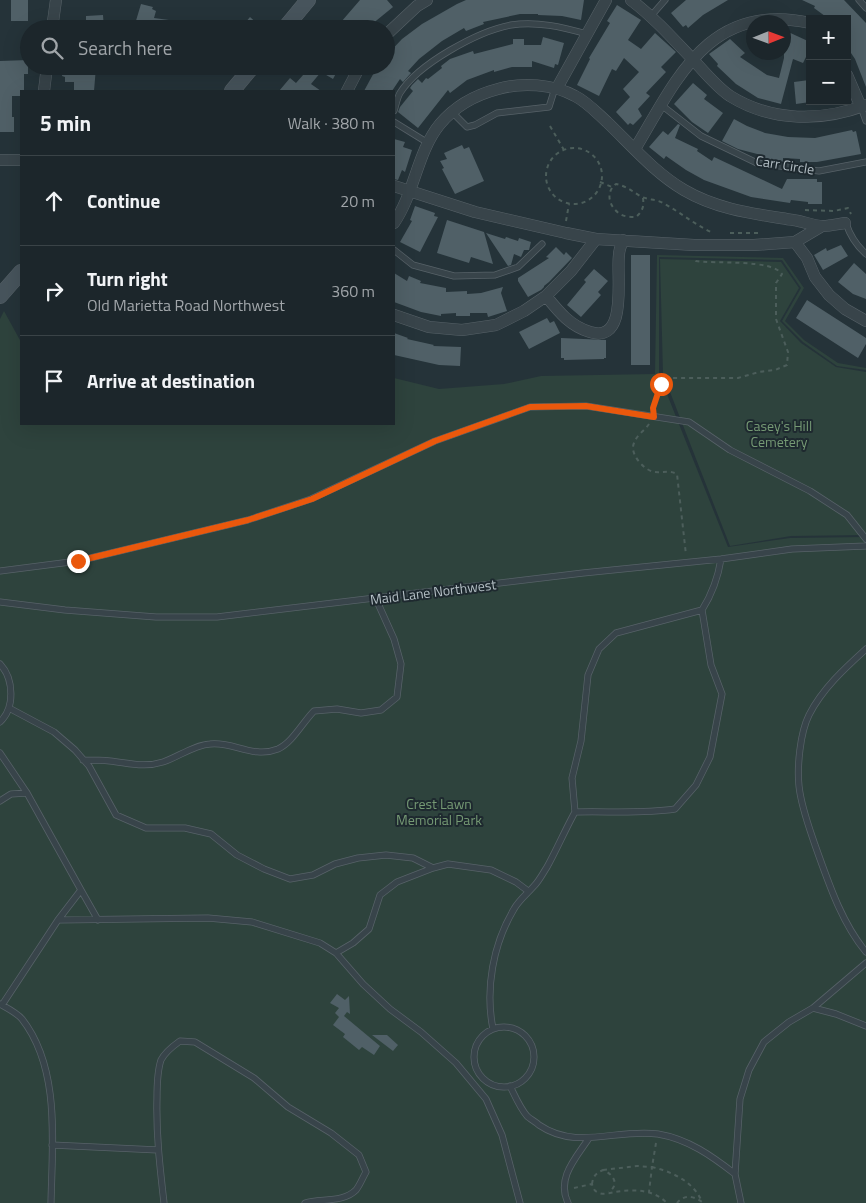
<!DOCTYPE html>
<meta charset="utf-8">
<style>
body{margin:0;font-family:"Titillium Web",sans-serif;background:#252e33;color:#f1f3f6}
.controls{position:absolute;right:15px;top:15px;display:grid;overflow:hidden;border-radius:0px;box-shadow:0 5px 20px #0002}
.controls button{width:45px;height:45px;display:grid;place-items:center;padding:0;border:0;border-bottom:1px solid #3a4347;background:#1c262b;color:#f1f3f6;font:25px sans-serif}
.compass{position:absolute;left:746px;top:15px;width:45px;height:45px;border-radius:50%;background:#1c262b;box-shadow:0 5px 20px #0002;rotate:89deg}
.stop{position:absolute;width:15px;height:15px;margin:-11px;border:4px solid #ea580c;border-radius:50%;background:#fff}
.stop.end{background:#ea580c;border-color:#fff;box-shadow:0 1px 5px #0008}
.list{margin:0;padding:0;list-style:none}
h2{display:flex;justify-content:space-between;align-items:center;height:65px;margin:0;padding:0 20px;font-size:21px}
h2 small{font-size:16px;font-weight:400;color:#a0a5a9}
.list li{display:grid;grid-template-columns:32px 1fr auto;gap:15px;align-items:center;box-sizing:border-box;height:90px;padding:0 20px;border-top:1px solid #3a4347}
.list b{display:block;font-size:19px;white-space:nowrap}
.list p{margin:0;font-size:16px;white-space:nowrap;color:#a0a5a9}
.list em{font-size:16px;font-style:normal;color:#a0a5a9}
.icon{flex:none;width:28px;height:28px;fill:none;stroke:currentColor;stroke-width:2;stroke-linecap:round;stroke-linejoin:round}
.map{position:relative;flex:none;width:866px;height:1203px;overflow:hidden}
.search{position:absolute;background:#1c262b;box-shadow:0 5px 20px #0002;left:20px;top:20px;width:375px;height:55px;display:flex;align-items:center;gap:12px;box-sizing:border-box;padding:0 18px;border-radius:28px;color:#a0a5a9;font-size:19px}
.panel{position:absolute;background:#1c262b;box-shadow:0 5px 20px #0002;left:20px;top:90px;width:375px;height:335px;border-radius:0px}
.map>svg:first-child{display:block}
</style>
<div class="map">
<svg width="866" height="1203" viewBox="0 0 866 1203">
<rect width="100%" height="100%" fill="#253339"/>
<path fill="#2e433d" d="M657 255 783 258 804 288 785 321 804 340 838 363 866 368V370L837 366 803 342 782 321 801 288 782 260 659 257V374L728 547 790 538 866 537V1203H0V319L4 311 21 342V424H394V378L439 389 504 384 541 376 655 374Z
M660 259 781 262 799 288 780 321 801 343 836 367 866 372V535L791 536 730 546 663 374Z"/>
<path fill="#506067" d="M11 0H28V21H11Z
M360 0H387L393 7 366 29H335Z
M466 0H584L581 20 562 16 538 15V14H520L483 22 484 24 466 31 464 28 442 41 419 59 408 71 411 73 403 82 400 79 392 91H364L377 67 386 66V56L402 39 422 24 457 4Z
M686 0H728L703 15 688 28 686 25 683 27 671 13Z
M802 0H844L866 23V87L855 59 847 47V19H829L814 8 815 6Z
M141 4 153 7 152 9 156 11 154 18 169 20 167 29H151L135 24Z
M617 5 641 20 628 40 641 49 655 33 676 52 661 67 666 72 646 93 650 96 638 109 642 116 633 125 630 123 628 125 616 112 630 97 623 89 639 72 624 58 616 71 612 69 599 96 577 85 590 59 589 58 610 23 607 21Z
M103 15 104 29H86V16Z
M250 17 263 29H240Z
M784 30 810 42V59L806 57 803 63 793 59 781 104 758 98 736 84 717 66 718 64 709 54 730 39 745 53 740 57 767 75 779 78 784 58Z
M543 37 564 43 558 65 555 64 554 68 532 61V67H512L494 72V70L467 80 450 93 448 90 418 128 398 112 400 107 413 91 410 88 412 85 418 79 422 83 426 78 428 79 442 68 441 66 450 59 473 51 474 54 513 44V39H524V45H541Z
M28 60V74H24V91H21V96H12V117H14V132H0V61Z
M311 66H340L333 79 321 72 311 84 321 91H279L290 78 296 83Z
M63 67H96L94 91H74V82H65V77L62 76Z
M809 80 810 102 796 104 794 82Z
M693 83 707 95 704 99 723 113 708 133 692 122 674 104Z
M734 119 747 126 765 133 788 137 815 138 852 130 853 132 856 131 861 154 817 162H800V159L783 158V162L764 159 765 156 738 149 722 141Z
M678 124 680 125 675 138 698 149 697 151 712 161 714 157 782 189 787 179H817V182H822V204H808V202L791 200 790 203 751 197 704 180 686 170 666 156 664 159 649 147 663 131 668 135Z
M394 139 405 142 403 147 412 150 405 172 402 170 398 180 394 179Z
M462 145 464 149 469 147 484 181 455 194 442 169 444 168 440 161 447 159 444 153Z
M415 206 435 213 434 216 438 217 420 252 400 242 412 221 410 220Z
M447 220 484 232 493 264 471 257 469 263 437 253Z
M486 233 505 239 506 237 518 241 519 238 531 242 529 250H524L521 257 514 254 511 265 508 266Z
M841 245 848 256 823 270 814 255 826 248 827 251Z
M556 247 564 255 566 252 572 258 549 282 544 286V287L541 290 528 297 518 281V278L549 258 546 257Z
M631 255H650V365H631Z
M854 263 866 274V299L853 294 838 282Z
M594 269 608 281 598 292 601 295 581 317 567 305 586 282 584 280Z
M394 273 407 281 409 276 421 281 420 283 446 288V292L467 291V294L481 293 503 287 501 293 507 311 488 317 487 313H470V316H456V313L441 314V316L421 312 394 302Z
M807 300 866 338V344L858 358 796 318Z
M547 318 550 323 554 321 560 333 529 349 519 332Z
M394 333 408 338 407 339 434 345 433 346 461 347 460 366 439 365 394 355Z
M561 338 606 340V358H604V359L564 360V358H561Z
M337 994 345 1000 349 996 350 1014 347 1012 344 1016 380 1046 374 1055 362 1047 359 1050 343 1037 345 1034 333 1025 339 1017 335 1013 339 1008 330 1003Z
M372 1035H387L398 1045 393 1051Z"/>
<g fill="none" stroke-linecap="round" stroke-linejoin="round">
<defs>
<path id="lane" d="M859 0 866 8
M651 16 665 0
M660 104 701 136 757 163 819 171 866 162
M861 107 866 121
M394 111C396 105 397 98 400 93 418 64 478 31 511 25 537 21 562 27 587 34
M452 112 467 127 475 125 497 113 549 107 555 88
M394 122 428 143
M846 223C850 236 856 245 866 254
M394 250 413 265 454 276 495 275 518 267 542 244
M0 571 78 561 248 520 311 499 435 441 530 407 586 406 689 422 730 450 810 491 847 515 866 539
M0 602 65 610 156 617H217L583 573 721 559 792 549 866 546
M702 610C712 594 718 578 721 559
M866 649C845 668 822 689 809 715 800 733 797 767 799 786 801 806 809 827 815 845 828 881 841 922 866 952
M0 664C14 679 15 708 0 722
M9 708 54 732 75 750 89 766 116 815 146 828H185L211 834 237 855 264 869 290 879 313 875 335 864 358 858 386 855 413 858 433 868
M0 753 27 793 81 890 58 920 2 1005
M83 760C92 760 101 760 110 761 129 763 144 768 163 762 178 757 194 745 210 744 233 741 253 759 278 749 292 743 303 722 314 711L337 709 361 713 381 710 397 697 401 664 394 639 376 599
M0 801 11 794 27 793
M81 890 98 920
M58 920 208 918 252 922 320 943 336 953 363 984 390 1009 421 1032 456 1063 486 1099 502 1135 520 1203
M336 953 353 943 369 929 380 895 397 882 433 868 448 864 491 870 516 882 528 891
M0 1004C7 1008 17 1013 22 1019 61 1069 52 1144 51 1203
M813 1008 866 963
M474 1057a30 30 0 1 1 60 0a30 30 0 1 1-60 0Z
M493 1029C485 989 493 944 514 909 519 900 527 894 534 886 539 881 543 873 547 867 557 849 565 830 575 812 608 811 642 814 675 809L696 785 710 757 722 694 711 665 702 610 616 633 599 649 588 675 581 741 572 778 575 812
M510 1086C515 1096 520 1108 527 1116 530 1119 536 1122 539 1125 577 1151 617 1128 658 1134 688 1139 712 1156 735 1174L741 1203
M52 1145 158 1150
M735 1174 740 1099 749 1070 764 1042 789 1022 813 1008 836 1014 866 1026
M164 1203C160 1168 156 1134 157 1098 157 1086 157 1072 161 1060 165 1052 173 1046 180 1041L195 1042 254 1078 288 1107 331 1133 359 1155 366 1172C363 1177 360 1185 356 1190 343 1203 321 1198 305 1203
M568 1203C556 1178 576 1158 589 1138"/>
<path id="street" d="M631 0C656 19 676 42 697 64 707 75 718 88 730 96 772 122 821 122 866 105
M52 29 56 0
M386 35 417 6 427 0
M847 75 861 107
M557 88 606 0
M44 91 47 66
M347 91 360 66
M635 149C675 83 708 0 810 23
M0 160H21
M394 186 475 212 566 233 596 239 694 245H754L795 242 822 226
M394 223C415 192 417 152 440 124 456 105 475 95 498 89 522 82 553 84 575 96 587 102 597 113 607 122 632 146 655 173 684 190 718 210 756 214 793 220 803 221 813 226 823 226 830 226 838 224 845 223
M795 242 807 258 815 277 829 295 845 309 866 321
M546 296C559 312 570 326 590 332 629 344 616 275 619 255 619 250 621 245 623 240
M394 315 429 327 462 330 496 325 524 311 546 296 571 271 596 239"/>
<path id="secondary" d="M284 29 308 0
M232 91 253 66
M0 296 21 272"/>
</defs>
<use href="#lane" stroke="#576268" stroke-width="7"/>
<use href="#street" stroke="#576268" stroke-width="12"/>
<use href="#secondary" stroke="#576268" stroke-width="16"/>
<path stroke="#4c5e5b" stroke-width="2" stroke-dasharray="4 4" stroke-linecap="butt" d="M550 126 564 150
M546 176a28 28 0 1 1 56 0a28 28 0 1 1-56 0Z
M600 182 612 187
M643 198C644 206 643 211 636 217 631 217 625 217 620 214 609 207 605 192 616 184 626 186 632 191 640 196 647 200 656 199 663 203 680 212 695 225 713 233
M805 210 834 211 848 208 851 214
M566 221 569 204
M730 233H758
M653 409 661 384 671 378H738L759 372 775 370 787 365 788 352 776 319V283L782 274C772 259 715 264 696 261L694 257
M649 424C645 430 636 436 634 443 629 454 644 470 654 472 663 473 669 470 677 474L686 555
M656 1143 652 1167C673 1172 694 1182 702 1202 694 1196 684 1194 677 1203
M603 1170 637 1166 652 1167 649 1192
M592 1184C593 1176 596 1173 603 1170 613 1174 620 1184 609 1192
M574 1188 592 1184C593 1188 594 1191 599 1193 604 1195 610 1193 615 1192 633 1189 653 1189 667 1203"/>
<use href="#lane" stroke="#38444a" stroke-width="5.5"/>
<use href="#street" stroke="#38444a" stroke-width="11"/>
<use href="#secondary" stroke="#47545c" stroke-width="15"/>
</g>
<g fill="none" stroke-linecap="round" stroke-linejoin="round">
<path stroke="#ea580c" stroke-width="6" d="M78 561 248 520 312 499 435 441 530 407 586 406 654 417 653 408 661 384"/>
</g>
<g text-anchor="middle" stroke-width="4" stroke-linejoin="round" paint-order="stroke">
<g font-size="14" fill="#b4bfc5" stroke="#1e292f">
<text transform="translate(785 165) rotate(9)" y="5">Carr Circle</text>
<text transform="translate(433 592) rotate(-7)" y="5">Maid Lane Northwest</text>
</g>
<g font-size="14" fill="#759974" stroke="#1e292f">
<text x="779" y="431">Casey's Hill<tspan x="779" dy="16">Cemetery</tspan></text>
<text x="439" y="809">Crest Lawn<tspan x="439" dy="16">Memorial Park</tspan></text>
</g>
</g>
</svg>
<div class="controls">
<button>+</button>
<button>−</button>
</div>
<svg class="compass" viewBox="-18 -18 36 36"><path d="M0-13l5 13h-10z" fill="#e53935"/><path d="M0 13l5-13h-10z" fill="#a0a5a9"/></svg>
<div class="stop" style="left:661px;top:384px"></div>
<div class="stop end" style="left:78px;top:561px"></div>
<div class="search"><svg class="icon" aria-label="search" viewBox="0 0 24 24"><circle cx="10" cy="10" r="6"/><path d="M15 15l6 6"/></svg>Search here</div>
<section class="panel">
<h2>5 min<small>Walk · 380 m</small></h2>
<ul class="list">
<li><svg class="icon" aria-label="ahead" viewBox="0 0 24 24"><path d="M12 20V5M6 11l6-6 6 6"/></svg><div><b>Continue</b></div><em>20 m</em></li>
<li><svg class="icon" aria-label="right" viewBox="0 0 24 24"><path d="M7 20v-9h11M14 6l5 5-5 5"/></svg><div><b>Turn right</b><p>Old Marietta Road Northwest</p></div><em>360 m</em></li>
<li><svg class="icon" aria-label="arrive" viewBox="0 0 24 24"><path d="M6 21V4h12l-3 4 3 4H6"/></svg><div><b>Arrive at destination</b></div></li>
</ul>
</section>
</div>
